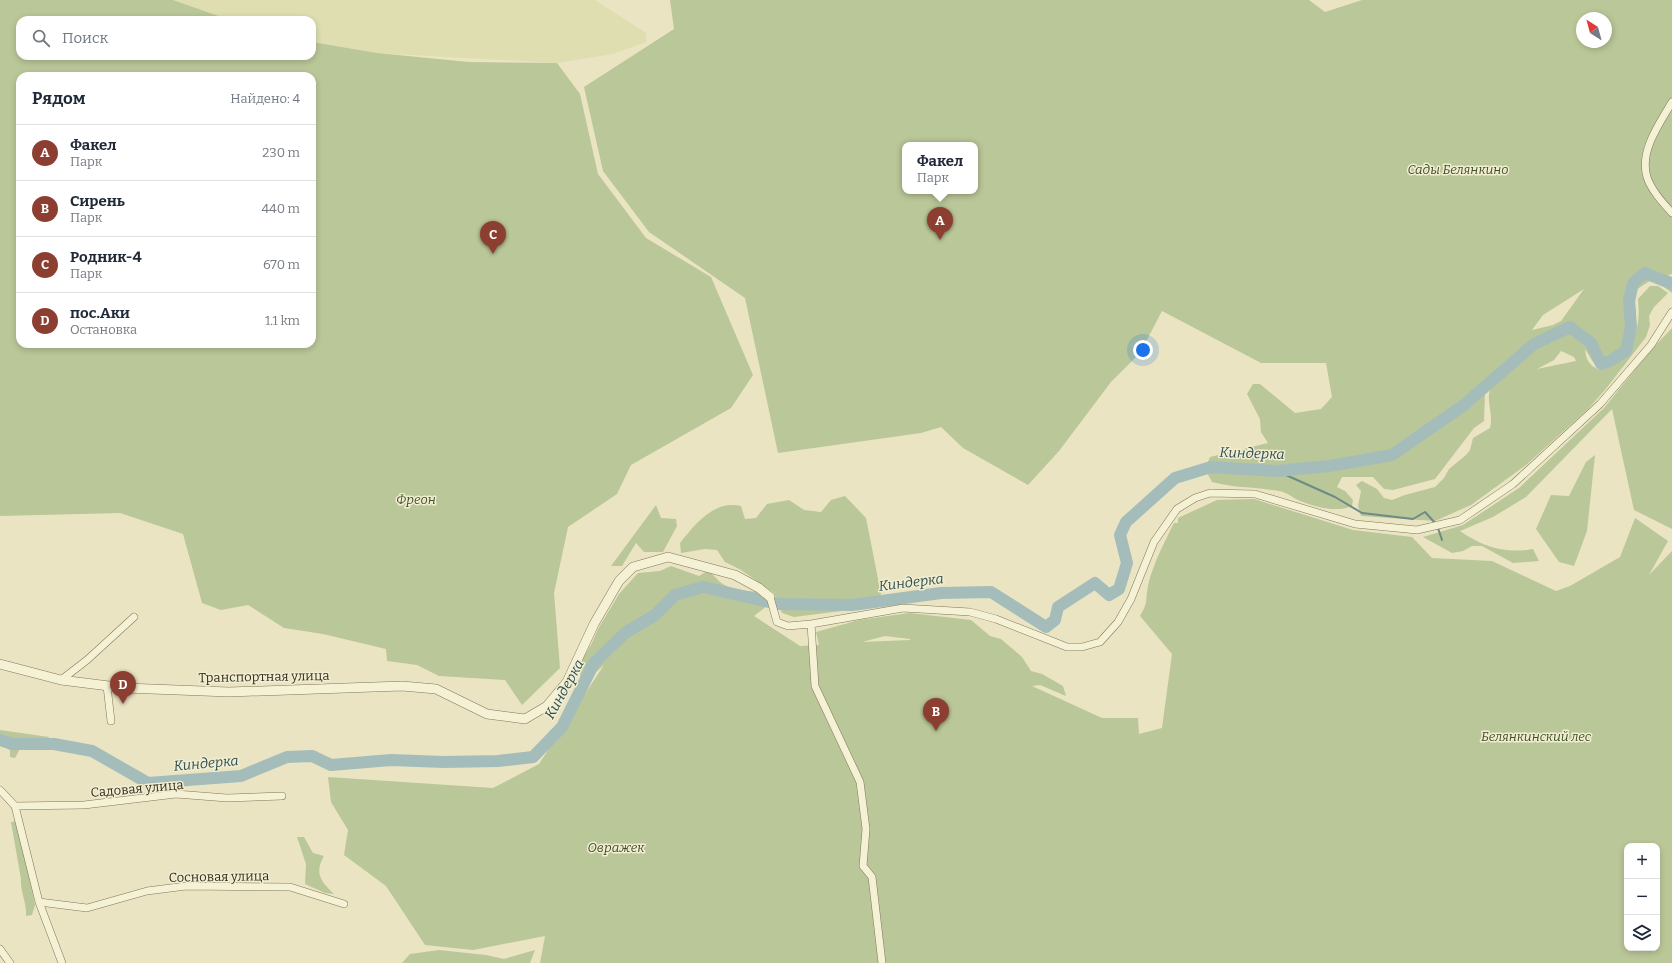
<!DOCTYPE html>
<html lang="ru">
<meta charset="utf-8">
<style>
body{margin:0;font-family:Bitter,serif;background:#f2f2f3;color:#1f2937}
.controls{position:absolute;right:12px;bottom:12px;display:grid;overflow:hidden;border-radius:8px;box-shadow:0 2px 6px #0003}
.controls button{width:36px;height:36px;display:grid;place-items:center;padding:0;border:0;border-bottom:1px solid #e0e1e3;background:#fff;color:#1f2937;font:20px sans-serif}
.compass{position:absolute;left:1576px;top:12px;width:36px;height:36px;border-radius:50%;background:#fff;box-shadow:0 2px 6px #0003;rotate:324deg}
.you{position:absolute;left:1143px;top:350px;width:14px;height:14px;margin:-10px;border:3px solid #fff;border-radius:50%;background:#1a73e8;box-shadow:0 0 0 6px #1a73e833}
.badge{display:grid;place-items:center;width:26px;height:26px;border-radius:50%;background:#8c3f31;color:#fff;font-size:13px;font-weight:700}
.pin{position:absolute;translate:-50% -33px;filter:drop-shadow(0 1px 2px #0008)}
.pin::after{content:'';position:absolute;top:21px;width:14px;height:12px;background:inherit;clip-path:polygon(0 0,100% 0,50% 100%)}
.popup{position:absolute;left:902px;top:142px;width:76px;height:52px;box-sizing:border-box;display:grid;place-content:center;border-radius:8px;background:#fff;filter:drop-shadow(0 1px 3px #0005);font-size:13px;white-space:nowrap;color:#747a83}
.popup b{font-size:15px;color:#1f2937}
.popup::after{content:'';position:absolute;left:50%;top:100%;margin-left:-8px;border:8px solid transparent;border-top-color:#fff}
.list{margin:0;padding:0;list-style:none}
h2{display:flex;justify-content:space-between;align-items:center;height:52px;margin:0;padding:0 16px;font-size:17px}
h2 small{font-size:13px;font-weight:400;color:#747a83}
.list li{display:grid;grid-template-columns:26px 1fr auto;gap:12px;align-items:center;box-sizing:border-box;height:56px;padding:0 16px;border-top:1px solid #e0e1e3}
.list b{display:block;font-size:15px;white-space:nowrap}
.list p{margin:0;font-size:13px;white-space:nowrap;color:#747a83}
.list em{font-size:13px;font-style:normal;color:#747a83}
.icon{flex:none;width:22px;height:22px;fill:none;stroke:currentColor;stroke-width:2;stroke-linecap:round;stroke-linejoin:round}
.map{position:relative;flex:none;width:1672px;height:963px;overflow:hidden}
.search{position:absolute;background:#fff;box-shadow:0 2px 6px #0003;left:16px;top:16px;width:300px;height:44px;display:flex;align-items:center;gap:10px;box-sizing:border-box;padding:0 14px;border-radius:12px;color:#747a83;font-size:15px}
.panel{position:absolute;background:#fff;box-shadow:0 2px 6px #0003;left:16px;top:72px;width:300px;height:276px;border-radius:12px}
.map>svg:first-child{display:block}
</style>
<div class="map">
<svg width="1672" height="963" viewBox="0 0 1672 963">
<rect width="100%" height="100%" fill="#eae4c3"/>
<path fill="#dedeb1" d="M173 0H595L646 33V42L613 54 557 63 377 53 312 42V20H230Z"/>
<path fill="#bac798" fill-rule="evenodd" d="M0 0H173L230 20H20V56H312V42L377 53 469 62 557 63 580 94 598 174 646 238 711 277 753 375 731 408 631 465 617 494 568 527 554 593 560 668 522 705 505 680 439 676 417 665 387 661 386 649 323 634 284 628 248 605 221 610 202 603 183 534 120 513 0 516ZM20 76H312V344H20Z
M670 0H1309L1325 12 1362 0H1672V274L1668 275 1672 277V293L1659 283 1650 281C1645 284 1639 287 1635 292 1632 298 1635 304 1636 310 1636 324 1631 337 1628 350 1638 335 1640 317 1638 299L1650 286H1658L1668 293 1654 307 1649 316 1650 325 1646 337 1605 390 1587 410 1526 465 1471 505 1435 521 1361 516 1358 506 1361 491 1356 485 1362 481 1377 489 1384 498 1392 500 1405 495 1435 487 1444 478 1449 469 1466 455 1470 450 1473 438 1490 428C1494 414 1485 400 1491 387L1485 392 1484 421 1474 428 1435 479 1393 490 1384 489 1373 477H1342L1337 487 1345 491 1353 500 1352 506C1335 513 1315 507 1298 500 1292 497 1286 492 1279 491 1256 487 1234 488 1212 482L1205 469 1210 457 1268 443 1261 432 1260 419 1247 394 1253 384H1260L1295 413 1321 409 1332 397 1326 363H1261L1162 311 1140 353 1111 382 1059 451 1028 485 963 448 941 427 921 433 778 453 745 298 649 232 603 171 584 87 674 29ZM1582 18H1606V42H1582ZM905 145H975V191H905ZM1584 289 1561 321 1553 325 1532 330 1543 315ZM1585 349 1593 362 1600 366 1611 363 1627 354 1610 365 1599 370C1589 365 1586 360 1585 349ZM1561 351 1574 357 1576 361 1537 369 1554 360Z
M1672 328V529L1634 510 1612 409 1526 497 1493 517 1460 531C1483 547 1505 554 1533 549L1539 561 1513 563 1482 546H1472L1463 551 1452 553 1423 537 1463 525 1519 488 1604 408 1651 350Z
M1595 455 1587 531 1574 566 1559 562 1536 529 1551 495 1569 496 1586 462Z
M845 496 866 518 881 594 873 607 794 617 782 613 774 593 741 570 725 562 717 550 705 549 681 553 680 543C695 524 714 500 741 506L745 519 756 518 767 504 789 500 804 510 821 512 831 500Z
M1254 499 1353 530 1412 537 1432 558 1492 561 1556 591 1570 586 1620 557 1635 518 1668 541 1649 575 1672 551V963H540L545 936 473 950 425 945 386 886 344 855 348 830 331 802 328 777 493 788 539 764 604 665 595 673 580 680 581 661 592 643 598 629 619 594 638 573 660 571 671 566 699 576 709 570C725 591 734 589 758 592L768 605 754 616 800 646 819 645 816 632 859 620 909 613 971 620 990 636 1001 639 1022 657 1031 671 1042 674 1063 686 1066 696 1040 685 1032 686 1102 718H1138L1139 734 1162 728 1172 654 1140 616C1149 601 1145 601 1148 586 1152 566 1165 541 1174 523H1178V518L1217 500ZM885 636 910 639V640L862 642ZM1627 846H1657V948H1627Z
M656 505 661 518 676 519 677 526 663 552H644L636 543 622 566H611Z
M0 730 49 737 47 744 35 750 20 749 15 758 10 757V750L0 745Z
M17 821 35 905 32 915 26 916C27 903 20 892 21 879L11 822Z
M297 837H304L313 853 324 856C314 873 321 882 334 894L325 893 305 884 306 864Z
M439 950 486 955 504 959 535 950 530 963H402L410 954Z"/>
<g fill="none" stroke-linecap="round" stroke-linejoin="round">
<path stroke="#6d8a87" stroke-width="2" d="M1277 471 1335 497 1362 513 1413 519 1425 512 1436 524
M1438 528 1442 540"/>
<path stroke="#a5bdba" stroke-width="12" d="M0 740 12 744H54L92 751 148 783 241 776 287 757 312 756 331 765 391 760 444 762 498 761 533 757 562 727 594 663 625 633 655 615 675 595 703 587 778 604 852 605 941 593 991 592 1046 627 1055 620 1058 607 1095 583 1109 595 1119 589 1127 563 1120 535 1126 522 1175 478 1211 467 1277 471 1330 466 1392 455 1464 405 1534 344 1570 327 1591 343 1601 364 1610 361 1626 351 1631 327 1629 301 1633 283 1645 273 1672 284"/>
<defs>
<path id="minor" d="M1672 102C1660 123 1639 151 1647 177 1651 190 1663 203 1672 213
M770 597 777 622 788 626 811 624 903 608 970 612 996 619 1067 647H1082L1100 642 1118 622 1131 599 1154 542 1177 509 1195 498 1210 493 1255 494 1355 524 1417 530 1460 520 1513 484 1600 404 1651 345 1672 312
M811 624 815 686 860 782 866 829 863 866 872 877 882 963
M61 680 87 660 134 617
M107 686 111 721
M0 790 15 806 84 805 176 794 227 798 282 796
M15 806 39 902 62 963
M39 902 87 908 147 891 186 886 290 887 344 904
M0 949 10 963"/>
<path id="tertiary" d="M0 664 61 680 125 688 229 692 402 686 436 689 487 714 525 719 547 706 567 682 594 624 619 581 633 567 668 557 735 575 759 588 770 597"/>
</defs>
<use href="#minor" stroke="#82765b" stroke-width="8"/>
<use href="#tertiary" stroke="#82765b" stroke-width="10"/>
<use href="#minor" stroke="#f5f1d5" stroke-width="7"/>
<use href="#tertiary" stroke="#f5f1d5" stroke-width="9"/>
</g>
<g text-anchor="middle" stroke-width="3" stroke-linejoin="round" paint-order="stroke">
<g font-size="13" font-style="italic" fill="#3e4e27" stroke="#f2eed2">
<text x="1458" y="174">Сады Белянкино</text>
<text x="416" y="504">Фреон</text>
<text x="1536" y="741">Белянкинский лес</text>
<text x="616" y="852">Овражек</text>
</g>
<g font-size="13" fill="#332c1e" stroke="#f2eed2">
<text transform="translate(264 676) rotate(-1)" y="5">Транспортная улица</text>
<text transform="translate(137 788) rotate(-5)" y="5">Садовая улица</text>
<text transform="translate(219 876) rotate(-1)" y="5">Сосновая улица</text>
</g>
<g font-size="14" font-style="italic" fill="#2f4e52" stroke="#f2eed2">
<text transform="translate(1252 453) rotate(2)" y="5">Киндерка</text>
<text transform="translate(911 582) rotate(-7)" y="5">Киндерка</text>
<text transform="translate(564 689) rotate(-61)" y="5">Киндерка</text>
<text transform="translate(206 763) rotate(-5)" y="5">Киндерка</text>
</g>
</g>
</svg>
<div class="controls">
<button>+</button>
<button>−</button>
<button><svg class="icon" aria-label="layers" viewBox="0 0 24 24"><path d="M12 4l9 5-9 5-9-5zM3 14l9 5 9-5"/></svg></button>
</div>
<svg class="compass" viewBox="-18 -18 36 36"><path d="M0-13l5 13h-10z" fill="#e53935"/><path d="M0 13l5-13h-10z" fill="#747a83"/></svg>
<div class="you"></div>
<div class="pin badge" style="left:940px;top:240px">A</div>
<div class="popup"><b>Факел</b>Парк</div>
<div class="pin badge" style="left:936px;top:731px">B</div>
<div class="pin badge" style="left:493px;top:254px">C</div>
<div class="pin badge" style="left:123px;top:704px">D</div>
<div class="search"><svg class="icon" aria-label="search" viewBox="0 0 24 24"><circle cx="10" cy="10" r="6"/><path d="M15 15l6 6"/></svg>Поиск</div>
<section class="panel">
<h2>Рядом<small>Найдено: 4</small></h2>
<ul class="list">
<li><span class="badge">A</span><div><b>Факел</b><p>Парк</p></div><em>230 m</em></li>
<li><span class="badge">B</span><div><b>Сирень</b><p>Парк</p></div><em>440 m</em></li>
<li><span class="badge">C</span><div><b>Родник-4</b><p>Парк</p></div><em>670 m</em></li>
<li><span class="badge">D</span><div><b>пос.Аки</b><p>Остановка</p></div><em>1.1 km</em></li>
</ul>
</section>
</div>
